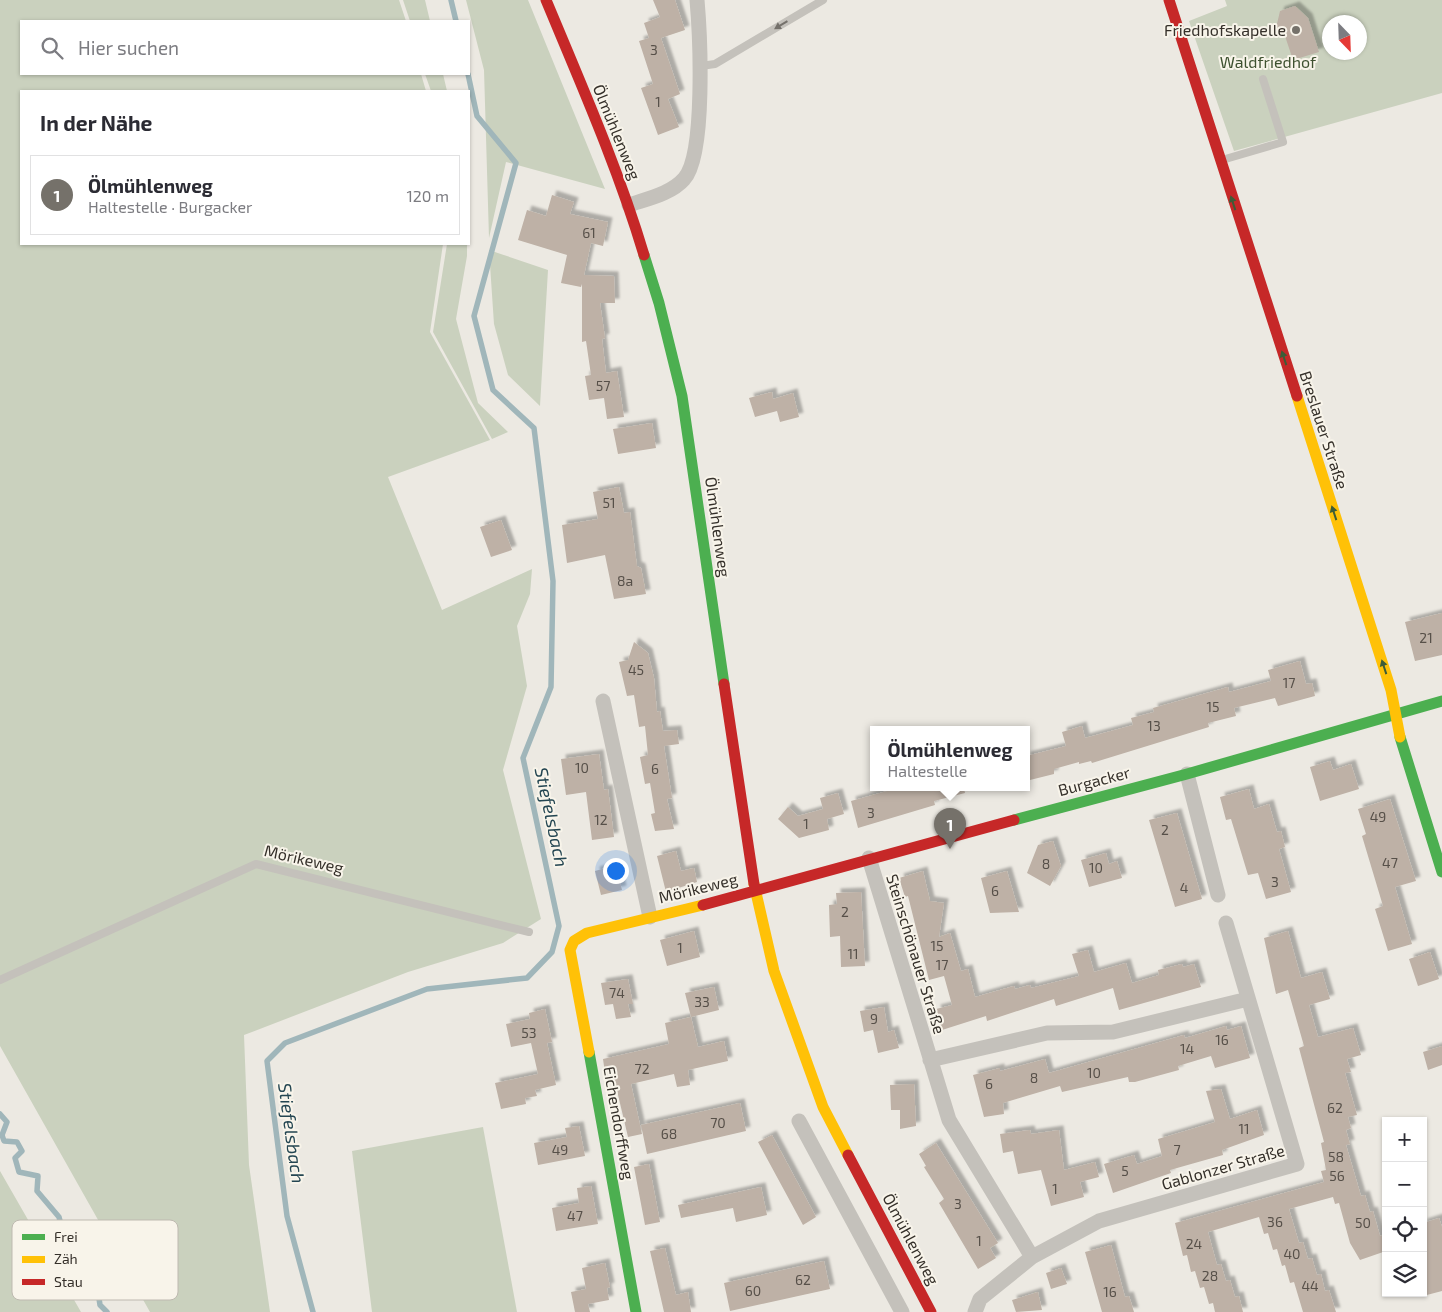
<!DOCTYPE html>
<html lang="de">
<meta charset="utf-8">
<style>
body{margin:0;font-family:"Exo 2",sans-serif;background:#f7f7f7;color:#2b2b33}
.controls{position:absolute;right:15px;bottom:15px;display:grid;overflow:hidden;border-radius:0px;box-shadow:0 1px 4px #0004}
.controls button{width:45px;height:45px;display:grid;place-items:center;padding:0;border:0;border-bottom:1px solid #e1e1e2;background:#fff;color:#2b2b33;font:25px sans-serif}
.compass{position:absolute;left:1322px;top:15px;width:45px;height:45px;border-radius:50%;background:#fff;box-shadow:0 1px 4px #0004;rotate:157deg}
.you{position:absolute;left:615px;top:870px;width:18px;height:18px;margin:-12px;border:4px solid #fff;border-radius:50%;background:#1a73e8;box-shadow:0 0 0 8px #1a73e833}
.badge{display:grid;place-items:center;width:32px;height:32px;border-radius:50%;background:#75716a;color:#fff;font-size:16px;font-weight:700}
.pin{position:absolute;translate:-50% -41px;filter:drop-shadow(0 1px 2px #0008)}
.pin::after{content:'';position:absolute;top:26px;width:18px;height:15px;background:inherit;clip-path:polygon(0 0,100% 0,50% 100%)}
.popup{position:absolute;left:870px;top:726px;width:160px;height:65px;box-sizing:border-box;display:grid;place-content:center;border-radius:0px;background:#fff;filter:drop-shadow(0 1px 4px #0005);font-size:16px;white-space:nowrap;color:#7c7c81}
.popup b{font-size:19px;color:#2b2b33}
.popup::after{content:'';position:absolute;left:50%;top:100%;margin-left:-10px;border:10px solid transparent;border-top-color:#fff}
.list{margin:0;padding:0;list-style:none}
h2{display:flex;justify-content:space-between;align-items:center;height:65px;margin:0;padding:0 20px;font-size:21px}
h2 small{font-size:16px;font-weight:400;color:#7c7c81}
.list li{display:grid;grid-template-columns:32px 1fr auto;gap:15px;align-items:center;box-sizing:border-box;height:80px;margin:0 10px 10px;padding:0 10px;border:1px solid #e1e1e2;border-radius:0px}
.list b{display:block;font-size:19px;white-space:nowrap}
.list p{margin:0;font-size:16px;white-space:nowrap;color:#7c7c81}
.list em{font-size:16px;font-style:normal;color:#7c7c81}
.icon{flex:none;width:28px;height:28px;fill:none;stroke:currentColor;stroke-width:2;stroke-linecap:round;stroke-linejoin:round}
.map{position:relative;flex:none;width:1442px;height:1312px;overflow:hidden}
.search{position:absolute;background:#fff;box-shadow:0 1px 4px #0004;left:20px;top:20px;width:450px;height:55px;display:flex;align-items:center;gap:12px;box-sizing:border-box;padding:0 18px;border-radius:0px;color:#7c7c81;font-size:19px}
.panel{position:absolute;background:#fff;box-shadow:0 1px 4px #0004;left:20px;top:90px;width:450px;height:155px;border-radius:0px}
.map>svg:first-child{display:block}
</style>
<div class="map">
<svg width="1442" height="1312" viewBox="0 0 1442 1312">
<defs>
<filter id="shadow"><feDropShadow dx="4.5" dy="-4.5" stdDeviation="1" flood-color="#0004"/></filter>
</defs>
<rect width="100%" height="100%" fill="#ece9e2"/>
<path fill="#cad1be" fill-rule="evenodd" d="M0 0H399L406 21H21V74H421L426 91H21V244H443L430 332 490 440 388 477 442 610 532 569 530 594 517 626 527 686 503 770 541 919 503 943 408 972 244 1035 249 1165 270 1312H150L0 1046Z
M403 0H425L430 21H410Z
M466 0H528L605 189 506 162 489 238 484 70Z
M1225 0H1442V93L1234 151 1189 21 1227 6ZM1330 22H1360V52H1330Z
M425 74H443L447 91H431Z
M447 244H467V256L456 319 478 403 508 432 492 439 433 332Z
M489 250 548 270 540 406 508 375 494 324Z
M483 1127 517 1312H372L352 1151Z
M0 1171 81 1312H0Z"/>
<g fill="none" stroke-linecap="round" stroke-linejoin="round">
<path stroke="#a0b6ba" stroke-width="5.5" d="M451 0 456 21
M0 1114 7 1122 2 1135 4 1141 17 1142 22 1151 15 1158 19 1172 38 1176 37 1191 59 1217 66 1244 79 1260 77 1274 82 1281 97 1285 100 1305 107 1312
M313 1312 287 1216 267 1061 285 1043 427 989 527 978 552 952 559 926 523 758 551 687 553 581 534 428 493 390 474 316 516 163 477 116 468 74"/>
</g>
<path fill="#beb1a6" filter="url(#shadow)" d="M653 0H675L685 30 661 38 680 94 668 99 679 127 658 135 641 88 653 84 639 41 649 38 644 23 660 17Z
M1295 6 1308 18 1319 52 1293 60 1285 36 1276 28 1280 11Z
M552 195 574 202 570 214 608 222 603 246 591 243 584 275 614 276 615 303H600L605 338 602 339 606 373 617 371 624 417 607 419 604 398 589 400 585 376 591 375 586 341 582 342V284L581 287 561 283 567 255 518 240 527 210 546 216Z
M772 392 773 399 793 393 799 417 780 422 777 411 755 417 749 398Z
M652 423 656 448 618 454 613 429Z
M619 487 624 513 630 512 637 566 641 568 646 594 614 599 605 555 567 563 562 525 598 519 593 492Z
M501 520 512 550 491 557 480 527Z
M1442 613V655L1415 661 1405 622Z
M634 642 648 653 654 678 657 712 660 711 663 731 677 730 679 744 664 746 672 798 667 799 674 829 655 831 651 814 655 813 650 783 645 784 640 757 648 755 645 726 639 727 634 695 627 696 619 662 628 660Z
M1300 661 1306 684 1312 683 1315 696 1278 706 1275 698 1234 708 1236 716 1208 723 1209 727 1092 763 1091 761 1079 764V762L1054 769V774L1026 781V756L1066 746 1062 732 1082 726 1085 738 1133 725 1131 718 1154 712 1153 708 1228 687 1229 692 1271 681 1268 670Z
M599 754 604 790 608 789 614 837 592 840 586 792 566 795 561 759Z
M1330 761 1333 770 1351 764 1359 789 1320 801 1310 767Z
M898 788H964L965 793 934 801 935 805 858 828 851 801Z
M1249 789 1254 809 1269 804 1277 832 1281 831 1285 847 1279 849 1291 892 1266 899 1258 873 1248 875 1231 819 1226 820 1220 797Z
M838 793 844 814 827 819 829 830 799 838 778 819 788 807 798 816 823 809 820 798Z
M1390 799 1416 881 1395 887 1412 944 1388 951 1375 909 1383 906 1362 836 1366 834 1358 809Z
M1177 813 1202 899 1175 907 1149 820Z
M1053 841 1061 866 1050 886 1027 873 1038 845Z
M676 851 681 871 694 868 697 882 666 892 657 856Z
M1106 853 1109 864 1117 861 1122 878 1089 887 1081 860Z
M616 865 622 890 601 895 595 871Z
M923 871 930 901 944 903 939 937 950 933 961 971 968 969 975 997 1014 986 1015 989 1030 985 1031 988 1079 976 1072 954 1088 950 1094 972 1126 963 1132 983 1159 975 1158 970 1182 964 1183 967 1194 964 1201 987 1119 1010 1113 988 1056 1006 1054 999 987 1021 986 1016 942 1030 936 1009 952 1005 944 976 929 980 908 896 905 897 899 878Z
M1007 871 1019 912 990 913 981 878Z
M861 892 865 966 841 967 840 936 830 937 829 905 837 904 836 893Z
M694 931 700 957 667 966 660 940Z
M1288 931 1301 978 1322 972 1330 999 1309 1005 1318 1037 1353 1028 1361 1055 1347 1059 1351 1072 1345 1073 1357 1115 1348 1117 1351 1128 1346 1130 1350 1144 1346 1145 1361 1196 1365 1195 1370 1212 1373 1211 1380 1236 1386 1234V1251L1360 1260 1350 1243 1339 1203 1335 1204 1333 1197 1289 1209 1299 1243 1303 1242 1308 1259 1312 1258 1317 1275 1321 1274 1325 1291 1329 1290 1336 1312H1303L1294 1282 1290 1283 1285 1265 1282 1266 1277 1249 1273 1250 1268 1233 1264 1234 1259 1217 1208 1232 1217 1265 1221 1264 1226 1281 1230 1280 1235 1297 1239 1296 1243 1312H1215L1213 1303 1209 1304 1204 1287 1200 1288 1195 1271 1191 1272 1187 1255 1183 1256 1175 1223 1324 1182 1321 1171 1326 1170 1321 1143 1324 1142 1299 1048 1304 1046 1288 990 1276 994 1264 938Z
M1430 952 1439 979 1418 986 1409 959Z
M628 979 633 1004H628L631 1017 616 1019 613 1004 605 1005 601 983Z
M714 987 719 1010 691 1017 685 993Z
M884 1007 888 1032 894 1030 899 1048 878 1053 873 1030 864 1032 860 1011Z
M545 1009 552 1042 547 1043 556 1085 535 1090 537 1096 525 1098 526 1104 501 1109 495 1083 538 1074 531 1043 511 1047 506 1024 530 1019 529 1013Z
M691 1017 698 1047 724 1041 728 1061 688 1070 690 1085 677 1087 674 1074 631 1084 642 1134 628 1137 614 1078 606 1080 603 1059 669 1044 665 1023Z
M1226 1026 1227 1030 1241 1026 1250 1058 1215 1068 1211 1056 1178 1066 1179 1070 1135 1082H1129L1128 1077 1062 1092 1060 1086 1003 1103 1004 1114 984 1117 973 1075 1000 1068V1071L1045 1059 1049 1073 1184 1035 1185 1038Z
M1442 1046V1065L1428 1070 1423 1052Z
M914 1084 916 1126 900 1129V1110H891L890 1085Z
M1221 1089 1230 1119 1257 1110 1264 1135 1222 1150 1223 1155 1170 1170 1171 1173 1113 1193 1104 1164 1134 1155 1137 1164 1162 1156 1158 1139 1215 1122 1206 1091Z
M740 1103 746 1131 647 1154 641 1125Z
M579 1126 585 1156 538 1165 534 1143 567 1137 565 1128Z
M1030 1130 1031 1134 1059 1130 1064 1170 1095 1162 1099 1177 1080 1182 1084 1197 1051 1206 1041 1170 1018 1174 1013 1151 1003 1153 1000 1134Z
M772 1135 816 1217 803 1225 758 1142Z
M936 1143 998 1243 990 1248 996 1258 978 1269 939 1203 944 1199 924 1167 926 1166 919 1154Z
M649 1164 660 1222 645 1225 634 1167Z
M591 1186 598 1224 556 1231 552 1208 579 1203 577 1188Z
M761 1187 767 1215 736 1222 733 1208 681 1218 678 1205Z
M1439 1218 1442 1227V1291L1423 1296V1223Z
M1111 1245 1125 1297 1129 1296 1134 1312H1102L1085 1252Z
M665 1248 676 1295 688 1292 691 1312H664L650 1251Z
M824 1261 830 1289 730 1311 724 1283Z
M605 1263 610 1287 607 1288 609 1300 588 1304 590 1312H575L571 1292 586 1289 582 1268Z
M1061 1268 1067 1284 1051 1289 1046 1273Z
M1038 1292 1042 1310 1016 1312 1012 1300Z"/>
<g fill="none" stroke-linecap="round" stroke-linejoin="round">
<path stroke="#c4c1bb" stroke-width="8" d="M701 66 715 64 823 0
M1222 160 1283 142 1263 79
M0 980 256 864 529 932"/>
<path stroke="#c4c1bb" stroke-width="15" d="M629 205C646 199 671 194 684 179 706 155 700 34 697 0
M603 701 650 917
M1187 774 1218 895
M869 858 949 1120 1032 1257
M930 1060 1047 1033 1113 1032 1248 999
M799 1121 902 1312
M975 1312 980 1299 1032 1257 1099 1221 1297 1164 1226 923"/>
<path stroke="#4caf50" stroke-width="11" d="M644 255 659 303 682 396 724 684
M1400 737 1442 872
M1014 820 1187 774 1442 701
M589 1052 636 1312"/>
<path stroke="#ffc107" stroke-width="11" d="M1297 396 1391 690 1400 737
M754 884 774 971 823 1107 848 1155
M589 1052 570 950 574 941 587 933 703 905"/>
<path stroke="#c62828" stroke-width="11" d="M546 0C581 84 618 168 644 255
M1169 0 1297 396
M724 684 754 884
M703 905 1014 820
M848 1155 931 1312"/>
</g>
<defs><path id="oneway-solid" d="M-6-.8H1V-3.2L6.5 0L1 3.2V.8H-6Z" transform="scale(1.25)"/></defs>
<use fill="#75716b" href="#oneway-solid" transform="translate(781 25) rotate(149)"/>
<g fill="#3d5c37">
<use href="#oneway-solid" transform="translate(1233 203) rotate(-108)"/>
<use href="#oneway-solid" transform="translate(1284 358) rotate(-108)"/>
<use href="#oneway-solid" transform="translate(1334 513) rotate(-108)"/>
<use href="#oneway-solid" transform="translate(1384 667) rotate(-108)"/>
</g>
<circle fill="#75716a" stroke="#f8f4ea" stroke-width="2" cx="1296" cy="30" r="5"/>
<g text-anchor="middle" stroke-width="4" stroke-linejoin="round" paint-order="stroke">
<g font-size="14" fill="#575049">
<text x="654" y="55">3</text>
<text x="658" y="107">1</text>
<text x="589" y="238">61</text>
<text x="603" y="391">57</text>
<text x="609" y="508">51</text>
<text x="625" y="586">8a</text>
<text x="1426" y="643">21</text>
<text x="636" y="675">45</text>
<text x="1289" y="688">17</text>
<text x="1213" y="712">15</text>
<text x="1154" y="731">13</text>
<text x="582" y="773">10</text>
<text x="655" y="774">6</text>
<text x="871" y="818">3</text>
<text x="1378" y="822">49</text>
<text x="601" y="825">12</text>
<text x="806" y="829">1</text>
<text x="1165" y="835">2</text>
<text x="1390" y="868">47</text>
<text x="1046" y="869">8</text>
<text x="1096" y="873">10</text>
<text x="1275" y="887">3</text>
<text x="1184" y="893">4</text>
<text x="995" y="896">6</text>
<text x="845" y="917">2</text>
<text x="937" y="951">15</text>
<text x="680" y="953">1</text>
<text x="853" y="959">11</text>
<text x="942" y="970">17</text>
<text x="617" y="998">74</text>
<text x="702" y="1007">33</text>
<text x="874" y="1024">9</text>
<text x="529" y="1038">53</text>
<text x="1222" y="1045">16</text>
<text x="1187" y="1054">14</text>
<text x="642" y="1074">72</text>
<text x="1094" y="1078">10</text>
<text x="1034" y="1083">8</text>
<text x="989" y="1089">6</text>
<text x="1335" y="1113">62</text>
<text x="718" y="1128">70</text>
<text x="1244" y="1134">11</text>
<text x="669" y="1139">68</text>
<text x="560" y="1155">49</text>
<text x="1177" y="1155">7</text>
<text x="1336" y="1162">58</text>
<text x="1125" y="1176">5</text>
<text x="1337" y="1181">56</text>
<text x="1055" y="1194">1</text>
<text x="958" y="1209">3</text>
<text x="575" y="1221">47</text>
<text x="1275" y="1227">36</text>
<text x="1363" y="1228">50</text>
<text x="979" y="1246">1</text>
<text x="1194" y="1249">24</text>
<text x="1292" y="1259">40</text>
<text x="1210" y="1281">28</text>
<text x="803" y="1285">62</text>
<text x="1310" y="1291">44</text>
<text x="753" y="1296">60</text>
<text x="1110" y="1297">16</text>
</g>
<g font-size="16" fill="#35302a" stroke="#f8f4ea" text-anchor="end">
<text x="1286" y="36">Friedhofskapelle</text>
</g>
<g font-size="16" fill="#3e5130" stroke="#f8f4ea">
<text x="1268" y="68">Waldfriedhof</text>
</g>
<g font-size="16" fill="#35302a" stroke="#f8f4ea">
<text transform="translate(617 132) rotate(68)" y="6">Ölmühlenweg</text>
<text transform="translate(1324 430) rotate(72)" y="6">Breslauer Straße</text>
<text transform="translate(718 527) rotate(82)" y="6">Ölmühlenweg</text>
<text transform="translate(1094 781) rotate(-15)" y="6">Burgacker</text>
<text transform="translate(304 859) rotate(13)" y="6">Mörikeweg</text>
<text transform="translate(698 888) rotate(-14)" y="6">Mörikeweg</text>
<text transform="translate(916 954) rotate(73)" y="6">Steinschönauer Straße</text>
<text transform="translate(619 1123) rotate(80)" y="6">Eichendorffweg</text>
<text transform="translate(1223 1167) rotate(-16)" y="6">Gablonzer Straße</text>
<text transform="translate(911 1239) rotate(62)" y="6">Ölmühlenweg</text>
</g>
<g font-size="18" font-style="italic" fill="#244652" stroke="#f8f4ea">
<text transform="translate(551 817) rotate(78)" y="6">Stiefelsbach</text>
<text transform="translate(291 1133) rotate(82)" y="6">Stiefelsbach</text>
</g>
</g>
<rect x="12" y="1220" width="166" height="80" rx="8" fill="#f8f4ea" stroke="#beb9b0" stroke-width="1"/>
<rect x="22" y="1234" width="23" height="6" fill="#4caf50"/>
<rect x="22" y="1256" width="23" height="7" fill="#ffc107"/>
<rect x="22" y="1279" width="23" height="6" fill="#c62828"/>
<g font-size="14" fill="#35302a">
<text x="54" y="1242">Frei</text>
<text x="54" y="1264">Zäh</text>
<text x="54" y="1287">Stau</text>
</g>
</svg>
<div class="controls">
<button>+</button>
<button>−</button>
<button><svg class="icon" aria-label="locate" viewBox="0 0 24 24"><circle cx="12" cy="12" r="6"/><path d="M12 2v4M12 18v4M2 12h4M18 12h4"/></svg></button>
<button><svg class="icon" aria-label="layers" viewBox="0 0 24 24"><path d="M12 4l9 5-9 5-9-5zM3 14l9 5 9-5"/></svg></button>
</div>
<svg class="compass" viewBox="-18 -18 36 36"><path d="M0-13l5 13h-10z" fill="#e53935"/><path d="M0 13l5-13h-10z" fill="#7c7c81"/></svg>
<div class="you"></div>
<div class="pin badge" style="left:950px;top:849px">1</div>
<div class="popup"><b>Ölmühlenweg</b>Haltestelle</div>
<div class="search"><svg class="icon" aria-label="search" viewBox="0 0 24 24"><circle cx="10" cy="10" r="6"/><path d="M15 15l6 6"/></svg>Hier suchen</div>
<section class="panel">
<h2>In der Nähe<small></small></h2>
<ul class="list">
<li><span class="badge">1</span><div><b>Ölmühlenweg</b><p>Haltestelle · Burgacker</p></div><em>120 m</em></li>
</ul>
</section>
</div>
